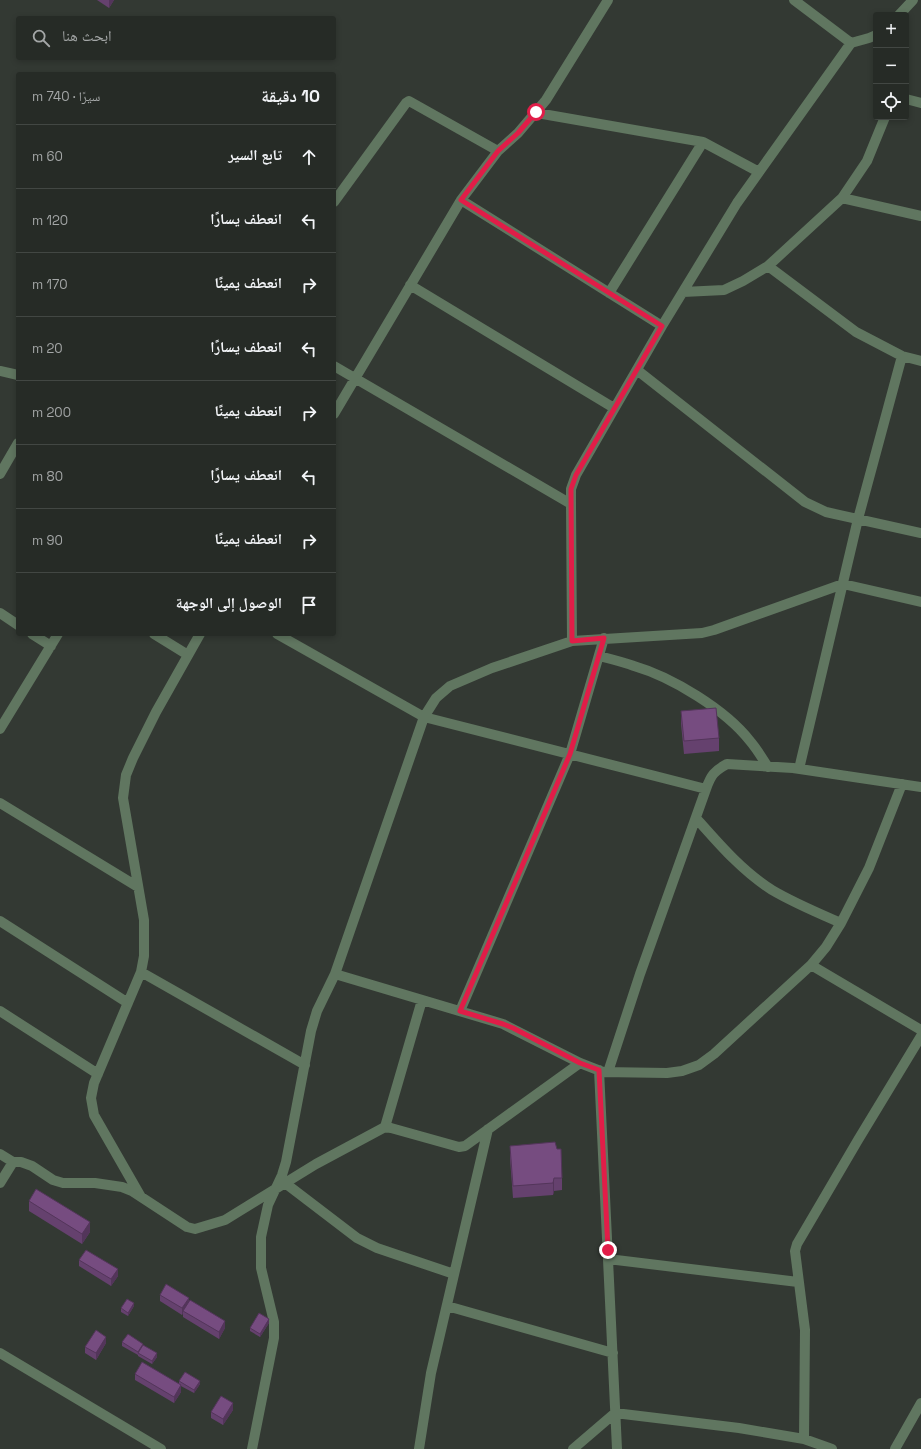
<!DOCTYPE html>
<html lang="ar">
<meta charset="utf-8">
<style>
body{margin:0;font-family:"Space Grotesk","Noto Naskh Arabic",sans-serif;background:#323732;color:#f1f3f6;direction:rtl}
.controls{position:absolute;right:12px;top:12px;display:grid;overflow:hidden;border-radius:4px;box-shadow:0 2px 6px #0003}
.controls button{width:36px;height:36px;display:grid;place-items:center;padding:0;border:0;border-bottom:1px solid #424743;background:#262b26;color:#f1f3f6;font:20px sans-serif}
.stop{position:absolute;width:12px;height:12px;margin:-9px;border:3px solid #e11d48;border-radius:50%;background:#fff}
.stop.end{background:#e11d48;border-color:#fff;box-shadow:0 1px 4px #0008}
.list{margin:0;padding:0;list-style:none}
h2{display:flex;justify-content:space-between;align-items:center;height:52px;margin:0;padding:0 16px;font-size:17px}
h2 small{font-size:13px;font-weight:400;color:#a4a7a7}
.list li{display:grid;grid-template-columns:26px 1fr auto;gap:12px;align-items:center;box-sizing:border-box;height:64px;padding:0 16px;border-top:1px solid #424743}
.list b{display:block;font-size:15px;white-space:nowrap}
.list em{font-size:13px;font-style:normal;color:#a4a7a7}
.icon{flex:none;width:22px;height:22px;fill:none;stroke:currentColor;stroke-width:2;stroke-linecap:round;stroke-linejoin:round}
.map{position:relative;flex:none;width:921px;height:1449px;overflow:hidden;direction:ltr}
.search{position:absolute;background:#262b26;box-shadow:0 2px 6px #0003;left:16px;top:16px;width:320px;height:44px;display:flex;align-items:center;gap:10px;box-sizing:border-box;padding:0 14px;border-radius:4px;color:#a4a7a7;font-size:15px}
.panel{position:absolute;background:#262b26;box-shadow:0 2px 6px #0003;left:16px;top:72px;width:320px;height:564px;border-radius:4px;direction:rtl}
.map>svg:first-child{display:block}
</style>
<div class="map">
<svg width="921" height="1449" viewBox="0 0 921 1449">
<rect width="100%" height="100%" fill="#333933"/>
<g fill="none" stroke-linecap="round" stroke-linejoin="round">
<path stroke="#607660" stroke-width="10" d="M794 0 851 43
M899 15 913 0
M906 99 921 103
M537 113 703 142
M842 198 921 216
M461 200 662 326
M334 202 406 103 409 101 498 151 518 133 546 100 608 0
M768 266 856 332 902 356 921 361
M410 285 614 408
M683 292 724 290 743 281 768 266 842 198 867 161 885 117
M609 293 703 142 759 172
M334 366 571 504
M637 370 805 502 826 512 921 533
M0 371 18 375
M334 414 461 200 498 151
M0 474 18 443
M0 613 18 625
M32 634 51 646
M154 634 188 655
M277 634 424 717 706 789
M572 641 571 504V489L576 475 662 326 737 203 851 43 869 38 876 35
M599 656C611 659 623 662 634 666 672 677 726 710 750 741 757 749 762 758 768 767
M0 729 58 634
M799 769 858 519 902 356
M0 803 138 887
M696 818C719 844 742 871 772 890 794 903 818 913 841 923
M0 921 128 1003
M811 965 921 1030
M141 972 305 1065
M335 974 503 1024 580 1063 603 1072 667 1073 682 1071 699 1065 714 1054 811 965 826 947 841 923 869 868 902 784
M0 1011 98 1074
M460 1011 570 754 604 638
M599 1070 617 1449
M608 1072 640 974 706 789C711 775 714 771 727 764L793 768 921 787
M385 1127 422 1000
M0 1154 13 1162H21L32 1166 53 1180 63 1183H95L122 1187 132 1191 187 1227 195 1229 225 1220 316 1164 385 1127 391 1128 459 1147 465 1146 580 1063
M0 1183 13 1162
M285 1183 357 1238 377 1248 454 1274
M141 1197 94 1115 91 1098 94 1083 141 972 144 956V920L123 798 126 775 133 758 156 712 200 634
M608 1259 798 1282
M447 1306 613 1353
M0 1353 161 1449
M804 1439 805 1330 795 1251 797 1244 858 1140 921 1036
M252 1449 274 1338V1322L261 1268V1237L268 1205 282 1175 286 1162 311 1031 317 1011 335 974 424 717 436 698 450 686 492 668 572 641 702 633 714 630 843 584 921 602
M419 1449 431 1373 488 1129
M573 1449 615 1413 739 1428 804 1439 832 1449
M895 1449 921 1403"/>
</g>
<path fill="#65416e" d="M97 0H114L109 8Z
M681 711 719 738V751L684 754 681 724Z
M510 1146 562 1178V1190L554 1191 553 1195 513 1198 510 1159Z
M29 1201 90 1232 82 1244 29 1211Z
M79 1260 118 1276 111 1286 79 1266Z
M160 1295 189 1302 225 1328 219 1339 183 1317V1313L182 1315 160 1301Z
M134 1306 128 1316 121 1312V1308Z
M269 1323 260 1337 250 1331V1328Z
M122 1342 143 1345 157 1357 152 1364 138 1356V1354V1355L122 1346Z
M106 1343 96 1360 85 1353V1347Z
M135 1374 181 1392 174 1403 135 1380Z
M179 1381 200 1384 194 1393 179 1385Z
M233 1410 223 1425 211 1418V1412Z"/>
<path fill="#53355a" d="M109 0H114L109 8Z
M554 1178V1191L553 1195V1183Z
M90 1222V1232L82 1244V1234Z
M118 1269V1276L111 1286V1279Z
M189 1298V1304L183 1311V1313L182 1315V1308Z
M134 1303V1306L128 1316V1313Z
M269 1319V1323L260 1337V1334Z
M225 1321V1328L219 1339V1332Z
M106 1337V1343L96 1360V1353Z
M157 1353V1357L152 1364V1361Z
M200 1381V1384L194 1393V1390Z
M181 1385V1392L174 1403V1397Z
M233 1403V1410L223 1425V1419Z"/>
<path fill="#764c80" stroke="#53355a" d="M716 708 719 738 684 741 681 711Z
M555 1142 557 1149H561L562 1178H554L553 1183 513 1186 510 1146Z
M36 1189 90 1222 82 1234 29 1201Z
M86 1250 118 1269 111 1279 79 1260Z
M166 1284 189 1298 182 1308 160 1295Z
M127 1299 134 1303 128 1313 121 1308Z
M190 1300 225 1321 219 1332 183 1311Z
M259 1313 269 1319 260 1334 250 1328Z
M96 1330 106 1337 96 1353 85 1347Z
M128 1334 143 1344 138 1352 122 1342Z
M143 1345 157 1353 152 1361 138 1353Z
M142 1362 181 1385 174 1397 135 1374Z
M185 1372 200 1381 194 1390 179 1381Z
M221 1396 233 1403 223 1419 211 1412Z"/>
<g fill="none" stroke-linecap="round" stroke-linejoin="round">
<path stroke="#e11d48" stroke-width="5" d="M536 112 518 133 498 151 461 200 662 326 576 475 571 489 572 641 604 638 570 754 460 1011 503 1024 513 1028 580 1063 599 1070 608 1250"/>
</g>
</svg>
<div class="controls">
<button>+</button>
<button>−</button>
<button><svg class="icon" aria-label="locate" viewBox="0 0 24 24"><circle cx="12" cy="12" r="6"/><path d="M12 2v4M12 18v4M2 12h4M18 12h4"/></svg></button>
</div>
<div class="stop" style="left:536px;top:112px"></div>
<div class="stop end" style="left:608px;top:1250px"></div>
<div class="search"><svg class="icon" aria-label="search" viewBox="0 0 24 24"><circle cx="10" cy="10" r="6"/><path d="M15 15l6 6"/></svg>ابحث هنا</div>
<section class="panel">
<h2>10 دقيقة<small>سيرًا · 740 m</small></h2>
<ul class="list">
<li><svg class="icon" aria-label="ahead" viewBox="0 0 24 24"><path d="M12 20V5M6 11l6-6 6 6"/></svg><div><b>تابع السير</b></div><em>60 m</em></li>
<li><svg class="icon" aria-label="left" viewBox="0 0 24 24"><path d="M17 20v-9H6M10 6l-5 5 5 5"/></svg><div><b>انعطف يسارًا</b></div><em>120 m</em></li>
<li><svg class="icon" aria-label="right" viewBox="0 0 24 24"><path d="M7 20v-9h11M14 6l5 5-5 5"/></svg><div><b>انعطف يمينًا</b></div><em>170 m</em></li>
<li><svg class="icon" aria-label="left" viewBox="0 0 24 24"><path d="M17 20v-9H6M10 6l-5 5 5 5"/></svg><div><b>انعطف يسارًا</b></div><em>20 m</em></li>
<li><svg class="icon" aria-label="right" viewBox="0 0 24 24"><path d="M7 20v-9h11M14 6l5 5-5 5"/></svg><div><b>انعطف يمينًا</b></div><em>200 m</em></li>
<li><svg class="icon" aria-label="left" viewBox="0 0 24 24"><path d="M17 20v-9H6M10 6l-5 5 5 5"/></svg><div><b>انعطف يسارًا</b></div><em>80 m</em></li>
<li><svg class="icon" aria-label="right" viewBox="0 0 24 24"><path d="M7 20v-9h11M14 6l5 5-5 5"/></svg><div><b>انعطف يمينًا</b></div><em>90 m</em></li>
<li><svg class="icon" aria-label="arrive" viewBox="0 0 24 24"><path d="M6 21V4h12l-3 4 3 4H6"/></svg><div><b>الوصول إلى الوجهة</b></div></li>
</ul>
</section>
</div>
